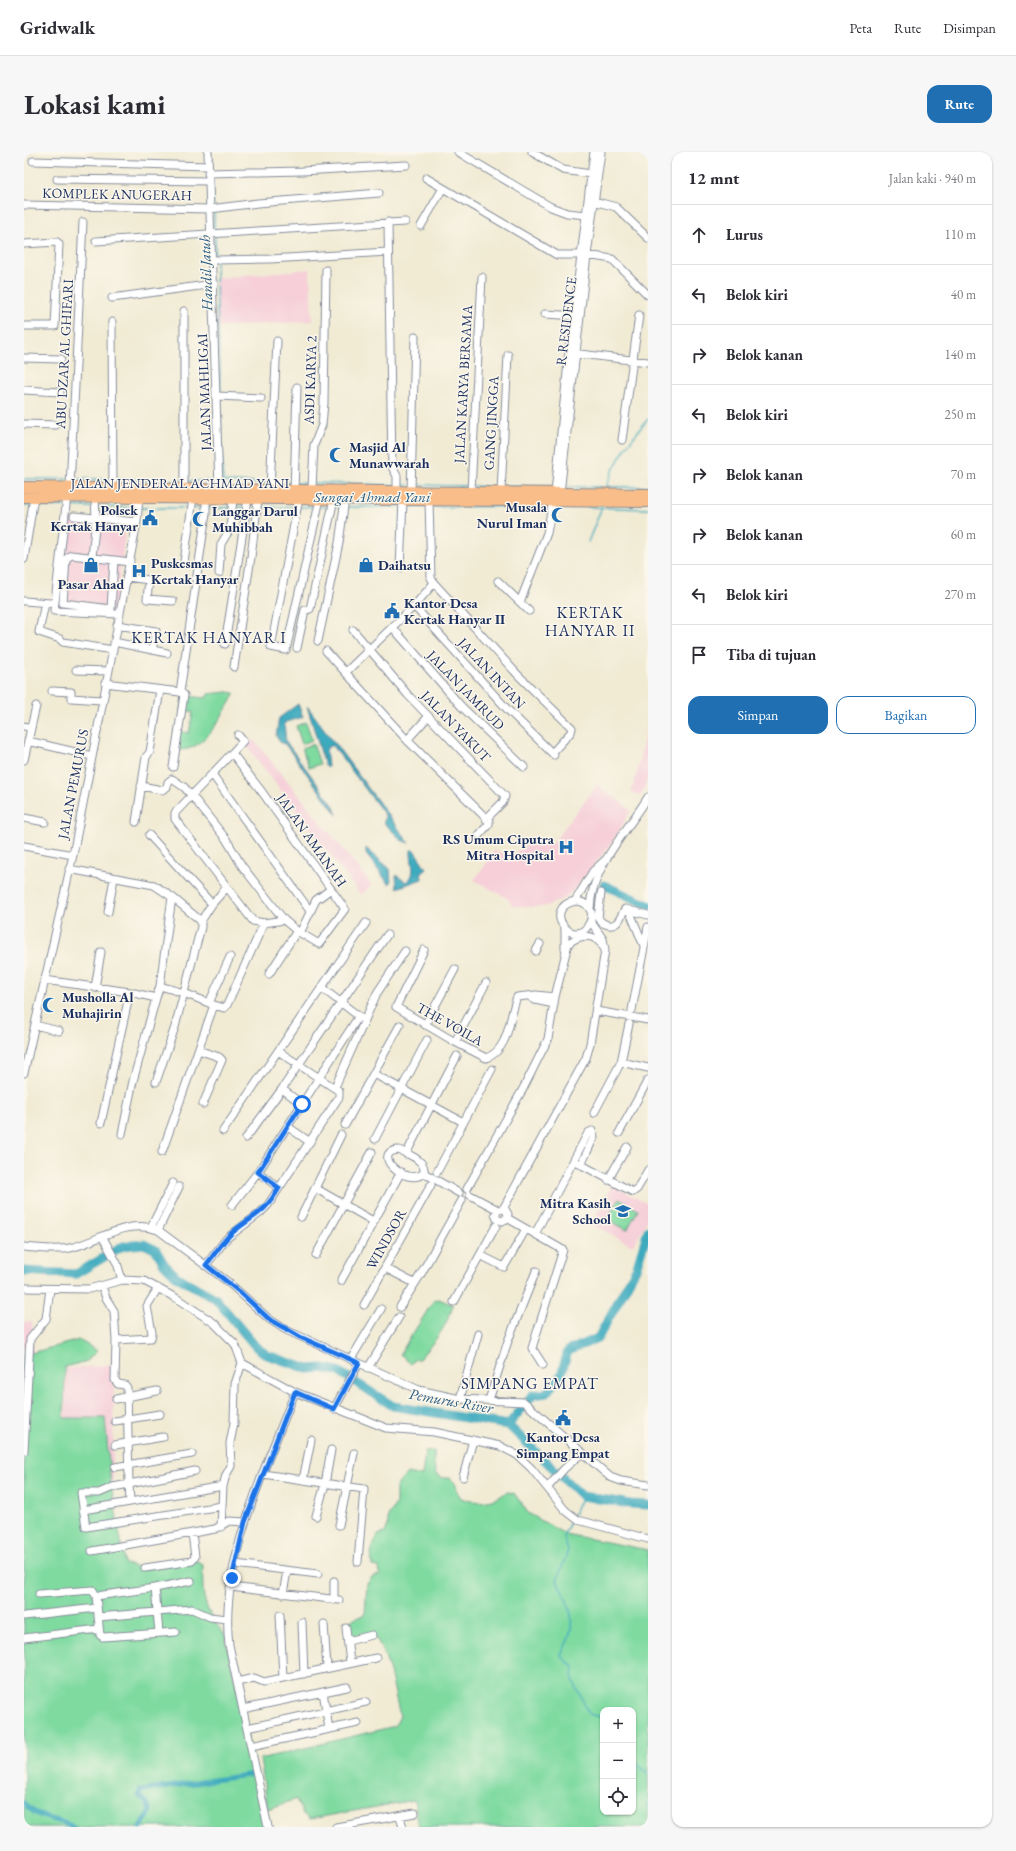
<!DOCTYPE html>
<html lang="id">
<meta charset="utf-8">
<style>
body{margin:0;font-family:"EB Garamond",serif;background:#f7f7f7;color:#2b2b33}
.controls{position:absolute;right:12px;bottom:12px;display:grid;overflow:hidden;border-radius:8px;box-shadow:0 1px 3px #0004}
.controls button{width:36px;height:36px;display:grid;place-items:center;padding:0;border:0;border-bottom:1px solid #e1e1e2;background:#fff;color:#2b2b33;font:20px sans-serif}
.stop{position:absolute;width:12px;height:12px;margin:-9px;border:3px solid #1a73e8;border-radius:50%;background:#fff}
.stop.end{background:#1a73e8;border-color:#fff;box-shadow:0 1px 4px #0008}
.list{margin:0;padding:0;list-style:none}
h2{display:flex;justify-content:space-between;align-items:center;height:52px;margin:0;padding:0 16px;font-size:17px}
h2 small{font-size:13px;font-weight:400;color:#7c7c81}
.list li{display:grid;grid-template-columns:26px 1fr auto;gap:12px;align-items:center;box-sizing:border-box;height:60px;padding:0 16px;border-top:1px solid #e1e1e2}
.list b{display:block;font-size:15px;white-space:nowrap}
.list em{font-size:13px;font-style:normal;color:#7c7c81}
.actions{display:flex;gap:8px;padding:12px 16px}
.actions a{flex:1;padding:9px 0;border:1px solid #1f6fb2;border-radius:12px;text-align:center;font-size:14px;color:#1f6fb2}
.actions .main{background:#1f6fb2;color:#fff}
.icon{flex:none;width:22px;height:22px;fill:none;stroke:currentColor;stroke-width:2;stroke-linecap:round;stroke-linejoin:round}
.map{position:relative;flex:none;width:624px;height:1675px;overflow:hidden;border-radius:12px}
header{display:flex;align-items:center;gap:24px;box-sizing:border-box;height:56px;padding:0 20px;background:#fff;border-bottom:1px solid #e1e1e2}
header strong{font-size:19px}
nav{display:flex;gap:22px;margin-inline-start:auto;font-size:14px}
.intro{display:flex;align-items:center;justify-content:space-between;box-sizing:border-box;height:96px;padding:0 24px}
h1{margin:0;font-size:28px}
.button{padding:10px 18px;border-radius:12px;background:#1f6fb2;color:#fff;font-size:14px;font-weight:700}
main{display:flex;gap:24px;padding:0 24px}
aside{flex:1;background:#fff;border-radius:12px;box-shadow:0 1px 3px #0004}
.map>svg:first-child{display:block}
</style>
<header>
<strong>Gridwalk</strong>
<nav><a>Peta</a><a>Rute</a><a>Disimpan</a></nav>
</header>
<div class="intro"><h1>Lokasi kami</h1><a class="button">Rute</a></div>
<main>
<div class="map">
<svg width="624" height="1675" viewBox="0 0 624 1675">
<rect width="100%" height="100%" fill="#fbf7ec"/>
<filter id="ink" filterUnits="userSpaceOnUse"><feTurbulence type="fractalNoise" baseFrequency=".025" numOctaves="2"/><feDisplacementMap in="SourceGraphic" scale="8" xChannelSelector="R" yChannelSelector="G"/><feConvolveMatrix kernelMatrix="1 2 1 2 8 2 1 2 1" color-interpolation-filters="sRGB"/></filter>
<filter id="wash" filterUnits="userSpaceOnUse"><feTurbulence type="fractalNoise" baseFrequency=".012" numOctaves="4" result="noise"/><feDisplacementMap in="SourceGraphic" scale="16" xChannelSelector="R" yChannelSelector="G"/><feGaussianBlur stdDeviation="0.9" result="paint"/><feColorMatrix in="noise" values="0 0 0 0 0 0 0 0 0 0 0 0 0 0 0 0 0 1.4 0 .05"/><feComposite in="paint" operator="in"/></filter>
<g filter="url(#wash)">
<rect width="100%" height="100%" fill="#f1ebd4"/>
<path fill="#f6cfd9" d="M286 117 288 169 192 175V126Z
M43 367 102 374 91 460 32 453Z
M624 569V627L617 644 607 640 613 620Z
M229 587 348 733 337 743 222 593Z
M573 633 607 658 587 692 549 739 539 747 520 755H500L489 754 483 746 450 728 471 698 485 705 512 687 528 692Z
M588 1033 624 1052V1067L609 1094 567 1072Z
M0 1169 8 1170 9 1203H0Z
M90 1212 89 1331 75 1340 40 1338 42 1217Z"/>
<path fill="#7fdaa0" stroke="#4d847f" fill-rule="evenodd" d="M204 540 210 541V543C199 562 178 604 152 597L154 579 165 581 169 560 157 558 160 544 182 546 184 542Z
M282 570 288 588 278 592 272 574Z
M289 592 296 612 285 616 278 596Z
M595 1047 614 1058 603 1078 583 1067Z
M415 1147 429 1153C420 1180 412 1187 395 1207H391L387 1212 376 1202 410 1148Z
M55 1188 73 1199 63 1209 41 1215 40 1266H81L87 1333 101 1412 123 1417 169 1408 179 1413C178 1447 179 1456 201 1483L243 1675H0V1203Z
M410 1299V1314L412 1322 419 1326H426L432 1332 433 1340 437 1346C454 1352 468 1351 483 1340L490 1341 504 1361 541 1382 624 1398V1675H395L390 1648 286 1667 279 1662 272 1647 244 1657 236 1607 371 1574 376 1564C369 1537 366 1504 349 1482L332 1484 324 1483 323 1476 326 1469 341 1462 343 1432 348 1425 356 1423 355 1415 348 1414 347 1398 354 1383 361 1381 364 1373V1365L372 1351V1335L383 1321 398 1324 401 1300ZM579 1558H609V1660H579Z"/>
<path fill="#3eaabe" stroke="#2c6c8e" d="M274 552 279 565 260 571 262 590 309 653 313 663 261 592 256 590 252 584 255 566Z
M283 554 385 691 377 688 360 671 361 663 309 594H305L302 598 304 614H301Z
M342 696 366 717 367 731H364L342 702Z
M387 698H390L402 716 397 720 398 727 373 736 372 723 382 730C394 723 386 709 387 698Z"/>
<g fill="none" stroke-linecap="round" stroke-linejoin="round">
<path stroke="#3eaabe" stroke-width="1.5" d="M188 6V18
M188 24 189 54
M190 60V80
M191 84V106
M192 110V130
M192 134 197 242
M196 248 199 330
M0 327H43
M49 327H87
M91 327 157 329
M163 329H193
M197 330 243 331
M249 331H267
M273 331H285
M291 331 371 333
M375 333H385
M389 333 445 334
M449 334 475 335
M479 335H529
M539 335H577
M582 335H624
M582 337C589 311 606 288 624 267
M0 354H6
M12 354H40
M44 354 68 355
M74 355 112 356
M210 355H220
M236 355H270
M276 355H292
M296 355H306
M310 355H318
M322 355H376
M382 355H402
M408 355 526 354
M564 355 624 357
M116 356H166
M170 356H180
M184 356H206
M564 390 578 355
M550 1362 558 1344
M548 1367C540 1382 537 1381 544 1398L533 1429C543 1448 552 1463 545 1485 543 1492 539 1497 537 1504L550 1515 549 1528 565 1562 579 1566
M609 1607 624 1622
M624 1649V1659"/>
<path stroke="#3eaabe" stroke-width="5" d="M0 1651C16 1669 31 1665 49 1675
M117 1675 126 1659 123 1651 115 1643 116 1639 230 1622"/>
<path stroke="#3eaabe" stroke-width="9" d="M580 733 624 753
M0 1119 52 1122 99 1094 120 1092 132 1098 140 1112 153 1125 191 1146 232 1195 243 1203 284 1217 299 1216 314 1219 369 1254 484 1273 558 1344 606 1352 624 1353
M484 1273 509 1243 522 1241 537 1223 544 1199 574 1186 612 1117 624 1078"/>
</g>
</g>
<g filter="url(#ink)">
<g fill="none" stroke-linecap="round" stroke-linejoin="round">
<defs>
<path id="minor" d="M184 0 195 336
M434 0 527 55 543 61 562 63
M508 0 539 18 567 22
M9 9 184 14
M184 21 278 19 382 13
M402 26 533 103H563L588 107 624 143
M33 27 185 29
M566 48 592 55 624 86
M0 53 186 57 234 51 355 41
M364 70 368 315 373 324V339
M397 74 419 36
M72 89 381 70
M0 92 33 90 35 92 31 174H0
M189 108 246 107 364 100
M88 146 190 132
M160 159V336
M521 162 553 164
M88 170 89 336
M547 201 624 210
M0 206 37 207
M0 238 36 240
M193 244 237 246
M0 272 32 273
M598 288 615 163
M46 335 59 70
M246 337 253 189
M288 337 290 293 298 273 300 251 302 118
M387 339 391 185
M447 339 458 125
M477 340 484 203
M531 341 545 200 570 0
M536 341 563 103 577 0
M270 342 273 235
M43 344 30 459 96 462
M275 346 247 495 262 498 296 347
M405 348 407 426 410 431 494 523 548 576 547 580 528 601
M50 364 113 370
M47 403 90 408 87 457 39 451 42 407Z
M68 405 72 366 71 346
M0 407 10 345
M90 408 106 410
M160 410 169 346
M376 416 379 348
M195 421 197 392 206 377 209 347
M103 425 125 428 123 447 149 449
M474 429 505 459
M0 449 26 451
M496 450 523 381 529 349
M21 451 15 480 36 487 39 490 89 498
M390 454 483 557 530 603
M93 473 132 479 128 498
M369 476 437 554 500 615
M329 478 384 543 481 644 479 650 462 667
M294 489 315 391 321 347
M90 490 143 501
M201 492 224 347
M273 496 281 458 286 457 310 347
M302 499 383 588 465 669V672L455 683
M210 515 227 405 234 347
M52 518 84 519
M322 520 390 454 410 431
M81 531 156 540 160 543 149 615
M28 539 47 540V546L78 548
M156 540 182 362V346
M0 574 7 576 0 608
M7 576 12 554
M383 588 404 565
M4 589 68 604
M208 601 219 589 214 583
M188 622 286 759
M117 634 138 638 143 635 144 630 148 627 160 635 168 644 202 687 218 714 260 768 273 779 245 822
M0 666 21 670
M112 670 122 605 126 600 136 538
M125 683 188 752
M0 694 49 703
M45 717 130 733 148 745 136 834 132 846
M577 741 574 766C576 769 578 771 581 772 594 777 596 765 601 757L624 763
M551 749C563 749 572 760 565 772 550 799 516 757 551 749L569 719 581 708
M566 757C567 715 603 680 624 645
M605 758 620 794
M84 760 90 726
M260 768 240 771 229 769 151 667V661L208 601 238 640 321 757 295 792 273 779
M177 769 188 752 203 735
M541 776V797
M276 781 292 748 307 737
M400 798 372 855 431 890 462 906C486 898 485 864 493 845L512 843 531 845
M512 799 516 792
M20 828 106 840 132 846 109 929 98 982
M136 834 160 841 190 853 138 1000
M71 836 77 800
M298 836 337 866
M505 844 511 848 530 852
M185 851 206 805
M190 853 200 856 203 853 240 771
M608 858 624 775
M572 859 624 868
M11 873 35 879
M401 873 431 817
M431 890 462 831
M174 898 195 905 198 908 179 952
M597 910 624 916
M0 921 49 703 93 477 113 370 115 345
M350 922 439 970
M132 930 151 875 177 775V769L148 745
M311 935 353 841 381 799
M258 937 278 952
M570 961 597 910 605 872
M77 971 106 840
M321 973 376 873
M264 975 286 990
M199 979 342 771
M595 981 624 928
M222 986 258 937 363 783
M351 987 403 888
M375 998C385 1003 402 1008 400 1021 382 1036 345 1000 375 998Z
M382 1002 433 904
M554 1011 609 1040 613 1037 624 1018
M413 1020 468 917
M400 1021 435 1041
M584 1028 603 995
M255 1036 234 1020 335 864
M291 1036 349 1069
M443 1037 500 935 524 887 531 845 544 792C556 781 572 781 580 796
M446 1043 474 1058 481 1057 484 1062 482 1067 478 1069 473 1067 471 1062 474 1058
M208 1053 234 1020
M479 1057 562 906 566 892 581 798 579 787 567 770
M277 1065 317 983
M483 1066 539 1098 508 1196 519 1213
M127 1075 149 1031
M134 1078 155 1035
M511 1082 564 981 568 979 570 985 557 1013
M78 1084 93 1111 98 1128
M0 1095C15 1096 31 1099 46 1096 76 1089 102 1066 134 1078L204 1130 245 1167 262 1178 395 1238 436 1247 500 1250 586 1325 597 1329 624 1333
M292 1103 348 1000
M456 1103 480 1115 502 1077
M182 1113 203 1086 236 1061 244 1053 315 945V939L254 899
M361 1116 390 1131
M317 1129 377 1020
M78 1134 82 1146 90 1159 92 1188 91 1228 94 1232 101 1233 103 1236 105 1332 89 1335 75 1341H57L62 1375 198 1354
M0 1136 65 1137 98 1128 120 1129 152 1146 190 1171 211 1192 218 1211 271 1240 362 1276 410 1280 476 1294 493 1303 507 1316 541 1358 554 1368 624 1387
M430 1150 472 1074
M340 1153 407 1033
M376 1155 397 1122 438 1048
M92 1188 127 1186 128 1181 123 1154 134 1136
M327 1207 357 1157
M344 1216 375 1165
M92 1247 133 1239
M436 1247 454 1182
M465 1248 484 1189 512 1119
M310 1257 335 1211
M91 1269 136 1262
M91 1293 139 1285
M0 1299 6 1187 22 1167 26 1137
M91 1315 168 1302
M171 1319 105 1332 106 1350 199 1334
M239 1322 340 1337 334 1410
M439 1325 449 1288
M279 1328 287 1288
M524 1335 540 1317 558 1301
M59 1358 106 1350
M292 1364 301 1332 307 1298
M315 1373 330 1301
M197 1375 199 1334 202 1323 207 1314 206 1291 210 1271 211 1232 218 1211
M68 1399 191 1377 205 1369 221 1370
M211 1412 294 1422
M121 1416 168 1409 171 1405 168 1381
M207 1435 315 1448
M131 1436 135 1481
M15 1442 69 1438 72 1444 76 1483 79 1485 152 1480
M259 1442 263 1419
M72 1444 131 1436 167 1429
M310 1448V1429
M256 1463 259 1526
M0 1464 73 1456
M74 1465 168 1457 186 1465 203 1467
M278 1470 280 1522
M300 1472 303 1516
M322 1476 326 1511
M0 1486 75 1477
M324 1489 348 1483
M213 1530 230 1526 240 1530 352 1506
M299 1540 305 1577
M219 1557 323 1535
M223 1576 342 1550
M227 1594 334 1571
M376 1665 379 1675
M244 1675 205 1493C195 1410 242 1316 271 1240
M312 1675 391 1661"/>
<path id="highway" d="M0 335 624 342
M0 345 624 350"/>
</defs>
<use href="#minor" stroke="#868d99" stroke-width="9"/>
<use href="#highway" stroke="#868d99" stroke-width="12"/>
<use href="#minor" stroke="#fff" stroke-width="7"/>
<use href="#highway" stroke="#f9bd89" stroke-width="10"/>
</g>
</g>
<g fill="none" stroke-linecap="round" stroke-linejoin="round" filter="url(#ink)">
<path stroke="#1a73e8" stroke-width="5" d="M208 1426 221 1370 271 1240 310 1257 335 1211 276 1185 245 1167 217 1141 182 1113C191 1102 199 1088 210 1079 231 1062 240 1062 255 1036L234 1020 278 952"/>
</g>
<defs>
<symbol id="mosque-bare" viewBox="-9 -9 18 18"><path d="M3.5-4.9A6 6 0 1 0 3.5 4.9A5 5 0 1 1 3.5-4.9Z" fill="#1f6fb2" stroke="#fbf7ec" stroke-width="2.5" paint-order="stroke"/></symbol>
<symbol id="civic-bare" viewBox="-9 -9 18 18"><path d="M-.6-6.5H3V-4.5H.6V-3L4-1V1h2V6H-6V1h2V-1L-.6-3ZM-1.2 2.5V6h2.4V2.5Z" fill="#1f6fb2" stroke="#fbf7ec" stroke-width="2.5" paint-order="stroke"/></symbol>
<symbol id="shop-bare" viewBox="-9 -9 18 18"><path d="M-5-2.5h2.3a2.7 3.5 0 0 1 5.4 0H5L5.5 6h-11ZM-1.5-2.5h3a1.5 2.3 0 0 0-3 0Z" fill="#1f6fb2" stroke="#fbf7ec" stroke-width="2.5" paint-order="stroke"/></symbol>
<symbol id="hospital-bare" viewBox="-9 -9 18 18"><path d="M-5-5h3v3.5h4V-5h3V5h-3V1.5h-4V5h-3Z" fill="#1f6fb2" stroke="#fbf7ec" stroke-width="2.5" paint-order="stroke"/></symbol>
<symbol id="school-bare" viewBox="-9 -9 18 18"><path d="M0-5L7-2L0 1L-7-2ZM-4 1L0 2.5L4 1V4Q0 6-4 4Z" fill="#1f6fb2" stroke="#fbf7ec" stroke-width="2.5" paint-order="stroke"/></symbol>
</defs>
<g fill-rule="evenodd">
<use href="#mosque-bare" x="302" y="292" width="22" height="22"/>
<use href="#mosque-bare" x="524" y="352" width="22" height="22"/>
<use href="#civic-bare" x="115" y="355" width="22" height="22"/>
<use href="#mosque-bare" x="165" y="356" width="22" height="22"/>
<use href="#shop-bare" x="56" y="402" width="22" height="22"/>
<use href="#shop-bare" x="331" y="402" width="22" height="22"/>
<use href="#hospital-bare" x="104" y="408" width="22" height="22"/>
<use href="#civic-bare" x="357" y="448" width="22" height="22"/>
<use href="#hospital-bare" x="531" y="684" width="22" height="22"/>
<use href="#mosque-bare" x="15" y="842" width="22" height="22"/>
<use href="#school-bare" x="588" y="1048" width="22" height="22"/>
<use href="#civic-bare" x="528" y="1255" width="22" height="22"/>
</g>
<g text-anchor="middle" stroke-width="3" stroke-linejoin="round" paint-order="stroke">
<g font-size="14" fill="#1b2f5e" stroke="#fbf7ec">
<text transform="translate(93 42) rotate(1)" y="5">KOMPLEK ANUGERAH</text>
<text transform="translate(542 169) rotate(-83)" y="5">R RESIDENCE</text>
<text transform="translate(40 202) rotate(-87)" y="5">ABU DZAR AL GHIFARI</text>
<text transform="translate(286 228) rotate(-88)" y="5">ASDI KARYA 2</text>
<text transform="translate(439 232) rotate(-87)" y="5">JALAN KARYA BERSAMA</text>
<text transform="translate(180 240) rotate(-92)" y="5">JALAN MAHLIGAI</text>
<text transform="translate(467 271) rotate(-87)" y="5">GANG JINGGA</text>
<text x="156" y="336">JALAN JENDERAL ACHMAD YANI</text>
<text transform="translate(468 521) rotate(47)" y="5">JALAN INTAN</text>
<text transform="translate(442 538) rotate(46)" y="5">JALAN JAMRUD</text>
<text transform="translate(432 574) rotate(46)" y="5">JALAN YAKUT</text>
<text transform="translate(49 632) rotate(-79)" y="5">JALAN PEMURUS</text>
<text transform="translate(288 688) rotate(55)" y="5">JALAN AMANAH</text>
<text transform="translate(426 872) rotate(29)" y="5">THE VOILA</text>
<text transform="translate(362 1087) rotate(-61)" y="5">WINDSOR</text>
</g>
<g font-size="14" font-weight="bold" fill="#1b2f5e" stroke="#fbf7ec" text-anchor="start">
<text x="325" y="300">Masjid Al<tspan x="325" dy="16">Munawwarah</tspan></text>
<text x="523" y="360" text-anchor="end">Musala<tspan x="523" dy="16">Nurul Iman</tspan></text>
<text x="114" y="363" text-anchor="end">Polsek<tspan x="114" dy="16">Kertak Hanyar</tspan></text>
<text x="188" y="364">Langgar Darul<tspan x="188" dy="16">Muhibbah</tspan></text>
<text x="127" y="416">Puskesmas<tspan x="127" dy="16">Kertak Hanyar</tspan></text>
<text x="354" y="418">Daihatsu</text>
<text x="67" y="437" text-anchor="middle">Pasar Ahad</text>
<text x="380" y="456">Kantor Desa<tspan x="380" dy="16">Kertak Hanyar II</tspan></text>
<text x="530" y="692" text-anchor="end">RS Umum Ciputra<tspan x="530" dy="16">Mitra Hospital</tspan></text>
<text x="38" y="850">Musholla Al<tspan x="38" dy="16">Muhajirin</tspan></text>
<text x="587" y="1056" text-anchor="end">Mitra Kasih<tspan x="587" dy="16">School</tspan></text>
<text x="539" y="1290" text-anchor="middle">Kantor Desa<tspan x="539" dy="16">Simpang Empat</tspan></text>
</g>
<g font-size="15" font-style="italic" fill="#275a80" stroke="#fbf7ec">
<text transform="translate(182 121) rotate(-92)" y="5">Handil Jatuh</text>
<text x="348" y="350">Sungai Ahmad Yani</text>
<text transform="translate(427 1249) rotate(10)" y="5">Pemurus River</text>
</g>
<g font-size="16" letter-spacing="1" fill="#1b2f5e" stroke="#fbf7ec">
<text x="566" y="466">KERTAK<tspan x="566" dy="18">HANYAR II</tspan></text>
<text x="185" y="491">KERTAK HANYAR I</text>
<text x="506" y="1237">SIMPANG EMPAT</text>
</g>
</g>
</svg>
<div class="controls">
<button>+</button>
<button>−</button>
<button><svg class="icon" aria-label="locate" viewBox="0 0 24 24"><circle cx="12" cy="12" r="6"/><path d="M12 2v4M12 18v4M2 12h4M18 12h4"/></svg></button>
</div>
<div class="stop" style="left:278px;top:952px"></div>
<div class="stop end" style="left:208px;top:1426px"></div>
</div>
<aside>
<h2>12 mnt<small>Jalan kaki · 940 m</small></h2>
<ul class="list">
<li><svg class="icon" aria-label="ahead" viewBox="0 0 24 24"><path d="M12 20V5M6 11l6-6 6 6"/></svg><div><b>Lurus</b></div><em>110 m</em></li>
<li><svg class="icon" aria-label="left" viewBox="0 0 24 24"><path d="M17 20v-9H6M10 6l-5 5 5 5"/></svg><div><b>Belok kiri</b></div><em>40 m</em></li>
<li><svg class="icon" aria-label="right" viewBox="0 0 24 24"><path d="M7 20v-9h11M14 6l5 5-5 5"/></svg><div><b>Belok kanan</b></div><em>140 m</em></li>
<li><svg class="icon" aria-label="left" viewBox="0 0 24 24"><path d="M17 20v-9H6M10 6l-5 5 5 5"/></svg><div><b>Belok kiri</b></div><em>250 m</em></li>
<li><svg class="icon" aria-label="right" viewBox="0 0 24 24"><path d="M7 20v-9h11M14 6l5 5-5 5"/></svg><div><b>Belok kanan</b></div><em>70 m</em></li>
<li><svg class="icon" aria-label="right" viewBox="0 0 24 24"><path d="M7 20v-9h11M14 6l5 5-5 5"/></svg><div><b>Belok kanan</b></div><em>60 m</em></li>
<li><svg class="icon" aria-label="left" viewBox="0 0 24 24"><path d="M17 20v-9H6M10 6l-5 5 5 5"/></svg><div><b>Belok kiri</b></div><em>270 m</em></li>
<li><svg class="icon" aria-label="arrive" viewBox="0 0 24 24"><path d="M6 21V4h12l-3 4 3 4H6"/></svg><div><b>Tiba di tujuan</b></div></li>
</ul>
<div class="actions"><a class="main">Simpan</a><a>Bagikan</a></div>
</aside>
</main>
